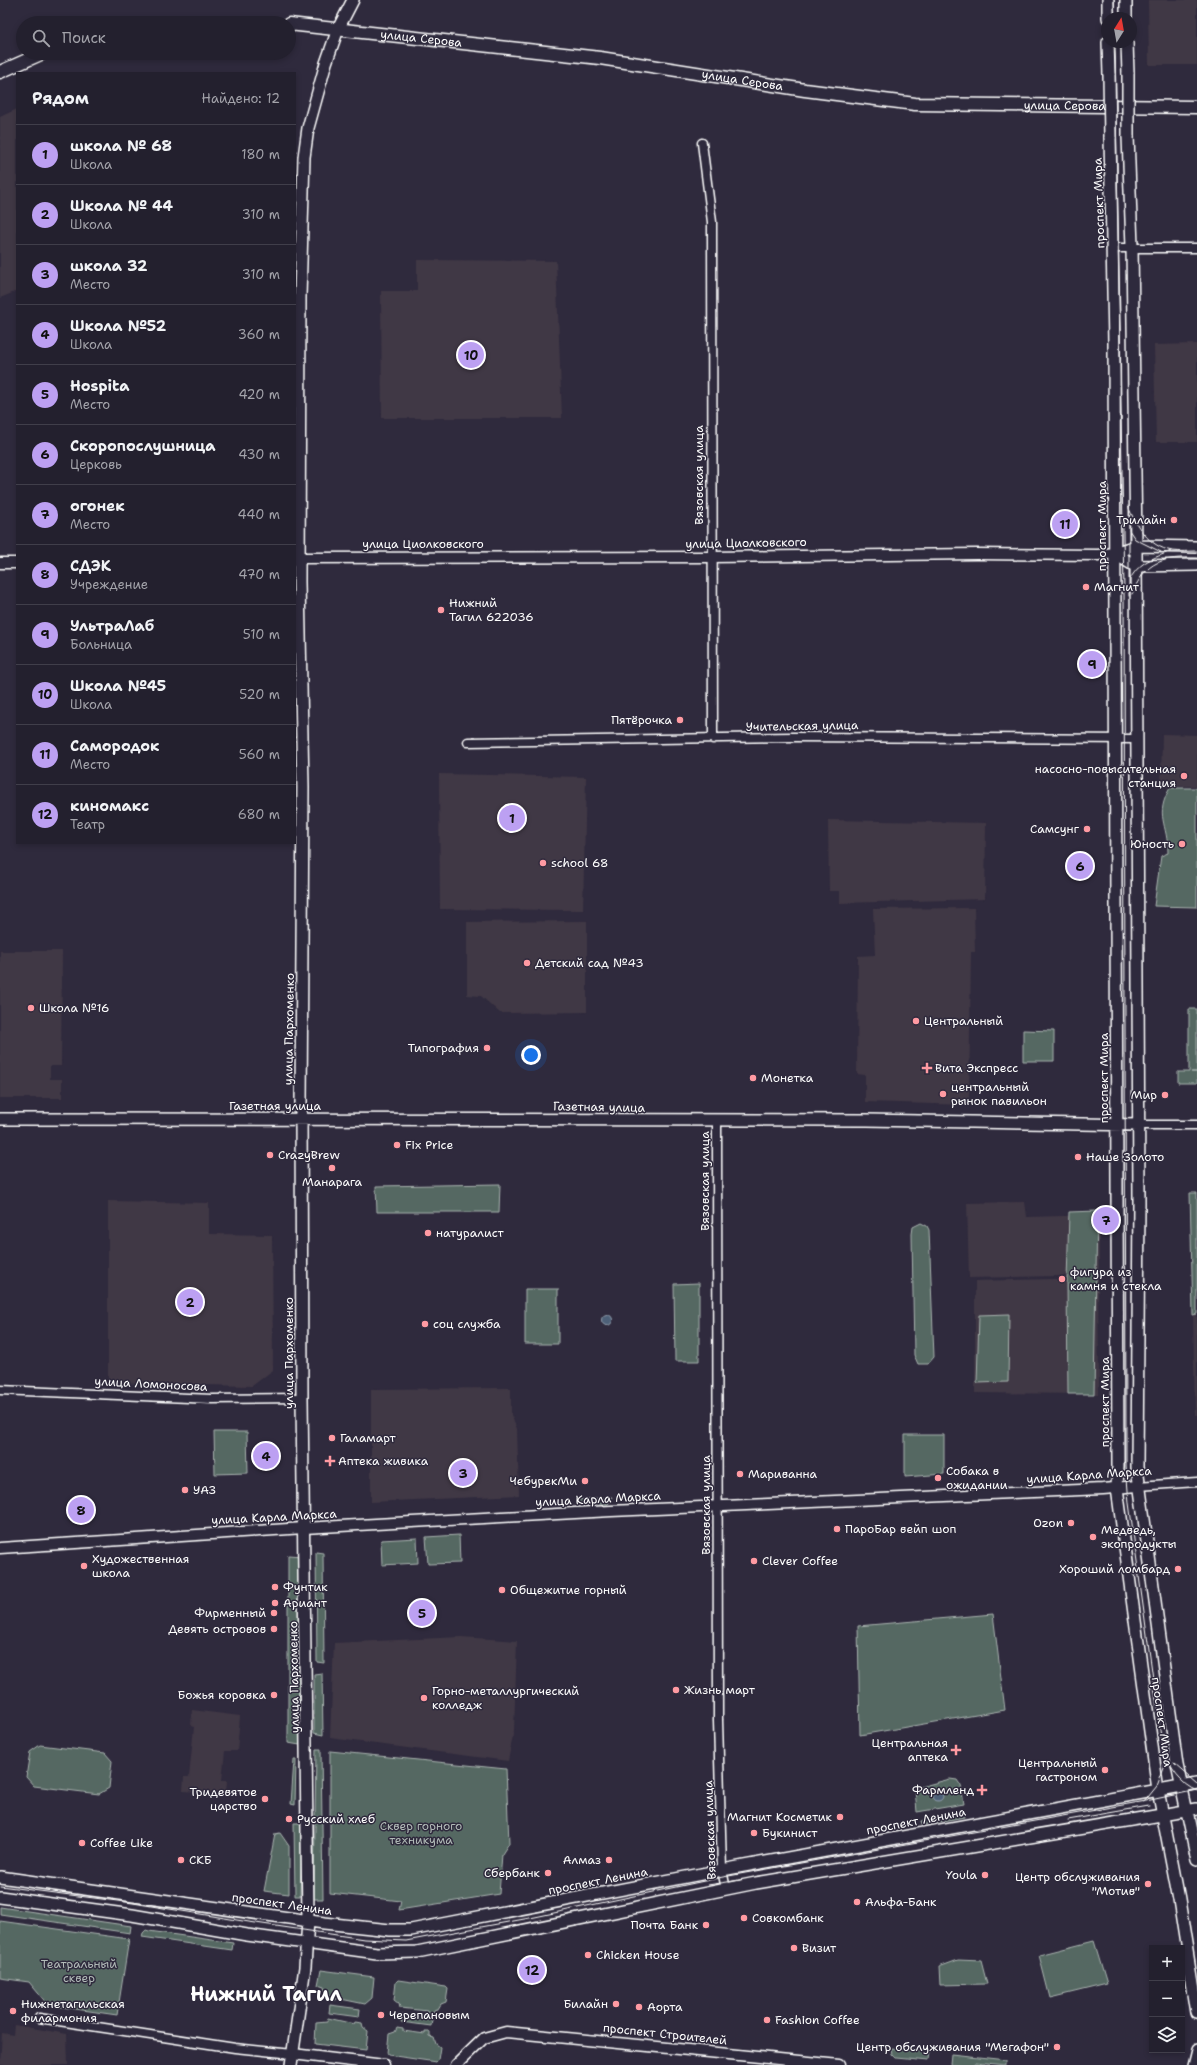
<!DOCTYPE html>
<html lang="ru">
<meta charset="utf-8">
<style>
body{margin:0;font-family:"Shantell Sans",sans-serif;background:#2f2d3a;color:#f1f3f6}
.controls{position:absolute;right:12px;bottom:12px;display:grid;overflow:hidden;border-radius:0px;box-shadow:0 2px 6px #0003}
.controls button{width:36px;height:36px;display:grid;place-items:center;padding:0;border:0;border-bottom:1px solid #403e4a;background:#23202e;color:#f1f3f6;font:20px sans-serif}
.compass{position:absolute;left:1101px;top:12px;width:36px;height:36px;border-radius:50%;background:#23202e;box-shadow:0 2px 6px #0003;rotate:11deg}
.you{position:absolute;left:531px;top:1055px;width:14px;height:14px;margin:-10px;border:3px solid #fff;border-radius:50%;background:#1a73e8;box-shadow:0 0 0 6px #1a73e833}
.badge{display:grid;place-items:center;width:26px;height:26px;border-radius:50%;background:#bca0f2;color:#111;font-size:13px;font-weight:700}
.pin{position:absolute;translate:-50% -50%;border:2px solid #fff;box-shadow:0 1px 4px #0006}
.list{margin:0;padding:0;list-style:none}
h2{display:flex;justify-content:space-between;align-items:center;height:52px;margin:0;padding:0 16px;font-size:17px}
h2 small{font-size:13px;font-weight:400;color:#a3a3aa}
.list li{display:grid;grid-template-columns:26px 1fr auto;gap:12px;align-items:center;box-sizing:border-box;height:60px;padding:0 16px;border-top:1px solid #403e4a}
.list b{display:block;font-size:15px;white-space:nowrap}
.list p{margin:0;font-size:13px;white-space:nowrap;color:#a3a3aa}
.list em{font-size:13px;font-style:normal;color:#a3a3aa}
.icon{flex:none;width:22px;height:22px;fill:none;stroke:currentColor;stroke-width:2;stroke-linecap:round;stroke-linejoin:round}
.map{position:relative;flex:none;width:1197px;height:2065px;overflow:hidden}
.search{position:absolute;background:#23202e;box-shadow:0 2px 6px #0003;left:16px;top:16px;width:280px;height:44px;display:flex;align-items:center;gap:10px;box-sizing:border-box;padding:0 14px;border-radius:22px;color:#a3a3aa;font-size:15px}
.panel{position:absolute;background:#23202e;box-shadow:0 2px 6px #0003;left:16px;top:72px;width:280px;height:772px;border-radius:0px}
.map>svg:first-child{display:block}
</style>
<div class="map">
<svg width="1197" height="2065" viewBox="0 0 1197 2065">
<rect width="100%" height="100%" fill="#2f2a3d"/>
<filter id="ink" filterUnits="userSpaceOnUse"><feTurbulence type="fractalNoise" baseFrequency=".025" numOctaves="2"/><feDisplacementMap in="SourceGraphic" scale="8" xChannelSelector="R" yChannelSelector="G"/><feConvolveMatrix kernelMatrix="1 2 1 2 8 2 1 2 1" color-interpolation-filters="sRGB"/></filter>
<g filter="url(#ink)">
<path fill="#413845" d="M1148 0H1197V65H1149Z
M17 109V291L0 298V117Z
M417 260 556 261 562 418H382L381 291H417Z
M1197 344V442H1156L1154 345Z
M1162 734 1197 735V786L1161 787Z
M439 774 586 777 583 910 440 909Z
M828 820 986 823 985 899 840 903V891H829Z
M974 908 975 952H971L969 1105 865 1102V1075L857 1074 858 956 875 955 873 909Z
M587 921V1012L500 1013 481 996 467 995V922Z
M0 951H62L61 1066H50V1079H62V1098H0Z
M108 1201 209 1203V1234L272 1235 273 1370 252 1386 108 1383Z
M1025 1202 1027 1217 1099 1215V1275L969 1278 967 1203Z
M1098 1278 1099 1394 975 1393V1281Z
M1197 1314V1415H1195L1193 1315Z
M511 1388V1415L517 1429 519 1495 371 1502V1389Z
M461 1637 517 1641 514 1730 508 1761 330 1738 334 1643Z
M192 1710 240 1716 237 1751H225L222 1780H227L226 1794 183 1791 184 1777H189L194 1727 191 1726Z
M14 2025 67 2034 68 2065H0L2 2033 13 2035Z"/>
<path fill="#546862" stroke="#aab4b0" d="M1170 788H1197V907L1154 906 1161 856 1168 853C1168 823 1154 816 1170 788Z
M1189 1009H1197V1072H1191H1197V1083H1178V1072H1189Z
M1023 1030 1054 1031V1061H1023Z
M500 1184 499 1212H377L376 1186Z
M1190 1193H1197V1314L1193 1315Z
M1097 1211 1094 1394H1068L1067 1281 1069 1212Z
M921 1223 927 1226 929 1230 934 1357 928 1364H918L914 1355 912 1234 913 1227Z
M699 1283V1361H675L674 1284Z
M525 1289H558V1344H525Z
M1009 1314 1008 1382 977 1383 979 1315Z
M214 1432H247L248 1473 215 1474Z
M905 1435H944V1474L905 1477Z
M612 1497 608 1504H578L576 1500Z
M459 1535 460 1563 428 1564 426 1537Z
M417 1538 418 1563 382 1565 381 1540Z
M316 1552 323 1553 324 1663 317 1662Z
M288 1555 302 1556 303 1741 300 1745 288 1743Z
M993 1614 1005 1710 860 1735 858 1626Z
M322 1673 323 1735 314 1733V1674Z
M40 1745 105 1753 112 1761 109 1788 99 1794 34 1786 26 1777 30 1752Z
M316 1749H321L323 1899H314Z
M330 1751 506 1769 509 1843 502 1854 499 1894 399 1910 401 1901 330 1893Z
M294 1760H296L295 1805 291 1804Z
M950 1779 957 1780 961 1786 964 1804 917 1812 915 1790 916 1788Z
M963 1813 964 1817 922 1825 921 1821Z
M294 1823H302L300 1896H295Z
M280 1833 289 1846V1894L264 1891 275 1834Z
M0 1907 131 1926 130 1933 0 1914Z
M0 1921 129 1939 117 2015 48 2005 29 1982 0 1978Z
M146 1930 149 1931 233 1943 232 1950 142 1937 143 1933Z
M1094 1941 1107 1984 1050 1998 1039 1955Z
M958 1960 981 1961 987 1984 940 1985 939 1967Z
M321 1970 374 1977 372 1998 365 2004 336 1998 335 2000 330 1999 331 1995 326 1994 324 1987 318 1985Z
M398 1980 446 1987 448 1989 446 2002 441 2004 438 2009 434 2010 433 2014 428 2013V2011L400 2008 399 2004 394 2000 396 1982Z
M330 2005 360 2009 359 2017 329 2013Z
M402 2015 432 2019 431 2026 401 2022Z
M328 2018 354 2024 355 2022 362 2023 363 2027 368 2031 366 2050 315 2044 316 2023 327 2022Z
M397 2028 403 2029V2031L425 2034V2032H430V2037L434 2038 436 2044 440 2047 438 2060 436 2062 388 2055 387 2053 389 2034 395 2032Z
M891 2048 929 2052 928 2061 896 2058 892 2054Z
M951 2054 1006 2060V2065L975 2062 974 2065 950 2064Z"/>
<path fill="#4d6078" stroke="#94a0ae" d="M601.5 1320a5.5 5.5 0 1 1 11 0a5.5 5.5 0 1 1-11 0Z
M933 1796a5 5 0 1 1 10 0a5 5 0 1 1-10 0Z"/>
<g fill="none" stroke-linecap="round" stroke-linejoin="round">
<defs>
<path id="minor" d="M702 143 712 222 713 739
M1113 248H1197
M468 742 793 737 1136 739
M717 1121 718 1720 722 1870 726 1889
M1138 1125H1197
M0 1390 212 1399 302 1398
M1138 1486 1197 1482
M39 2018 235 2048 293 2054"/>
<path id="tertiary" d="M295 558 712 557 977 554 1098 555 1114 553
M0 563H17
M0 1548 304 1528 611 1511 1103 1489 1138 1486
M293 2054 384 2065
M456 2065 484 2038 506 2032 839 2065"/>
<path id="secondary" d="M1108 0V18
M1126 0V18
M1108 42 1109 75
M1127 42 1128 74
M1128 136 1132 247 1136 546 1139 1202 1137 1467 1177 1765 1197 1859
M1110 137 1114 343 1118 1467 1117 1488 1158 1790 1179 1900 1197 2014
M1114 553 1135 566 1197 565
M1114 553 1136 546 1197 547
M0 1119 867 1120 1138 1125
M0 1877 324 1923 390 1930H411L722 1870 1197 1783
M0 1897 132 1915 247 1935 377 1953 417 1952 756 1883 1197 1809
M291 2065 305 1967 308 1920 302 1398 301 1107 303 787 299 582 300 297 304 157 308 128 326 63 338 29 353 0
M1193 2065 1197 2049"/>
<g id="primary">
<path id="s1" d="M289 24 600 58 805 90 915 104 1197 107"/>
<path d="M0 72 43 53"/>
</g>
</defs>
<use href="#minor" stroke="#fff" stroke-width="11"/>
<use href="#tertiary" stroke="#fff" stroke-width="13"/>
<use href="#secondary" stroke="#fff" stroke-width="14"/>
<use href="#primary" stroke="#fff" stroke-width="15"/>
<use href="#minor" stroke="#2f2a3d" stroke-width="8"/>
<use href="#tertiary" stroke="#2f2a3d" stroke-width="10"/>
<use href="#secondary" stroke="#2f2a3d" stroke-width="11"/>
<use href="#primary" stroke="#2f2a3d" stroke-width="12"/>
<path stroke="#fff" stroke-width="1" d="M1114 0 1115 18
M1115 42 1124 593 1126 1466 1129 1503 1163 1752C1170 1768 1181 1785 1197 1791
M1128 506C1136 526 1148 546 1172 551 1180 552 1189 551 1197 551
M1129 524V596
M1129 530 1135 539 1161 552
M1130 579C1141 560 1153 559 1171 551
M1132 594C1146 560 1163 557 1197 558
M1174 1764 1197 1784
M1144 1802 1157 1786 1167 1759
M1068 1820 1149 1806
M708 1885 740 1880
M0 1886 133 1903 249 1922 364 1939 406 1941 535 1917 723 1877 1146 1801 1197 1790"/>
<defs>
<path id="secondary-bridge" d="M1128 74V136
M1109 75 1110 137"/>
</defs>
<use href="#secondary-bridge" stroke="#fff" stroke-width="14" stroke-linecap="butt"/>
<use href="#secondary-bridge" stroke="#2f2a3d" stroke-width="11"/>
</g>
</g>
<g fill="#ff9aa2" stroke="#2f2a3d" stroke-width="1.5">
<circle cx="1174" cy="520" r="4"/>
<circle cx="1086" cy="587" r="4"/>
<circle cx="441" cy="610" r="4"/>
<circle cx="680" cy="720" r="4"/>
<circle cx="1184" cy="776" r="4"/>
<circle cx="1087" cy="829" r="4"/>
<circle cx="1182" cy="844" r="4"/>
<circle cx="543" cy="863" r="4"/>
<circle cx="527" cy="963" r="4"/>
<circle cx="31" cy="1008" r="4"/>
<circle cx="916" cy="1021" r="4"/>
<circle cx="487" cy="1048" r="4"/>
<path d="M925 1062h4v4h4v4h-4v4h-4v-4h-4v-4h4z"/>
<circle cx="753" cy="1078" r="4"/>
<circle cx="943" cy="1094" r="4"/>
<circle cx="1165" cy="1095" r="4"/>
<circle cx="397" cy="1145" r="4"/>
<circle cx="270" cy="1155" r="4"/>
<circle cx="1078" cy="1157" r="4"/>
<circle cx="332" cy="1168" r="4"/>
<circle cx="428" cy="1233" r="4"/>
<circle cx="1062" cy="1279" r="4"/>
<circle cx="425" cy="1324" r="4"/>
<circle cx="332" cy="1438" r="4"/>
<path d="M328 1455h4v4h4v4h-4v4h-4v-4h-4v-4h4z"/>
<circle cx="740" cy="1474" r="4"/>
<circle cx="938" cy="1478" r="4"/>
<circle cx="585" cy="1481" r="4"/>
<circle cx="185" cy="1490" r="4"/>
<circle cx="1071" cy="1523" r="4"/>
<circle cx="837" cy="1529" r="4"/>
<circle cx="1093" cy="1537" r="4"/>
<circle cx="754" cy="1561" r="4"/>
<circle cx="84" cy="1566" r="4"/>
<circle cx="1178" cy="1569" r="4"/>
<circle cx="275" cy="1587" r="4"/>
<circle cx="502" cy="1590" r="4"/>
<circle cx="275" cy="1603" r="4"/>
<circle cx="274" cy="1613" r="4"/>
<circle cx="274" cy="1629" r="4"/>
<circle cx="676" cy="1690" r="4"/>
<circle cx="274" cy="1695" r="4"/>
<circle cx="424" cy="1698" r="4"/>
<path d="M954 1744h4v4h4v4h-4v4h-4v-4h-4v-4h4z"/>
<circle cx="1105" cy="1770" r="4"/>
<path d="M980 1784h4v4h4v4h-4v4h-4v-4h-4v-4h4z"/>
<circle cx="265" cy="1799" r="4"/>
<circle cx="840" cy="1817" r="4"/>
<circle cx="289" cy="1819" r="4"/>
<circle cx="754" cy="1833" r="4"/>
<circle cx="82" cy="1843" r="4"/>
<circle cx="181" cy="1860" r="4"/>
<circle cx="609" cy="1860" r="4"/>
<circle cx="548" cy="1873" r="4"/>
<circle cx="985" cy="1875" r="4"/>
<circle cx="1148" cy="1884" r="4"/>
<circle cx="857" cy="1902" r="4"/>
<circle cx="744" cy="1918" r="4"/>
<circle cx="706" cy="1925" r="4"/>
<circle cx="794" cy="1948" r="4"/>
<circle cx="588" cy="1955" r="4"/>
<circle cx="616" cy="2004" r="4"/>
<circle cx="639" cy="2007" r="4"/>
<circle cx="13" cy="2011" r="4"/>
<circle cx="381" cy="2015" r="4"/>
<circle cx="767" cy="2020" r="4"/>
<circle cx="1057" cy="2047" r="4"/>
</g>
<g text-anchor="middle" stroke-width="3" stroke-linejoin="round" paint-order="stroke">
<g font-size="12" fill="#fff" stroke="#2f2a3d">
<text dy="4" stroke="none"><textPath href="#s1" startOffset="133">улица Серова</textPath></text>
<text dy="4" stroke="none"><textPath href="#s1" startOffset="457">улица Серова</textPath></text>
<text dy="4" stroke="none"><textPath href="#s1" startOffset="781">улица Серова</textPath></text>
<text transform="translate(1099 203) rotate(-92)" y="4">проспект Мира</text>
<text transform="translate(699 475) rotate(-90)" y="4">Вязовская улица</text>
<text transform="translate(1102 526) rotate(-90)" y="4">проспект Мира</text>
<text transform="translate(746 543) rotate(-1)" y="4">улица Циолковского</text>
<text x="423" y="548">улица Циолковского</text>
<text transform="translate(802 726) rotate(-1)" y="4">Учительская улица</text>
<text transform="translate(289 1029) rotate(-89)" y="4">улица Пархоменко</text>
<text transform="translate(1104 1078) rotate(-90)" y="4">проспект Мира</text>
<text x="275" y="1110">Газетная улица</text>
<text transform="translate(599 1107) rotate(1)" y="4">Газетная улица</text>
<text transform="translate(705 1181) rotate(-90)" y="4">Вязовская улица</text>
<text transform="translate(289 1353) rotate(-90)" y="4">улица Пархоменко</text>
<text transform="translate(151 1384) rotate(3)" y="4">улица Ломоносова</text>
<text transform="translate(1105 1402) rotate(-90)" y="4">проспект Мира</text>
<text transform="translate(1089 1475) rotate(-4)" y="4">улица Карла Маркса</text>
<text transform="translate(598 1499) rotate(-3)" y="4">улица Карла Маркса</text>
<text transform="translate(706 1505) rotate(-90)" y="4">Вязовская улица</text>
<text transform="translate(274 1517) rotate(-3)" y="4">улица Карла Маркса</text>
<text transform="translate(294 1677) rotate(-91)" y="4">улица Пархоменко</text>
<text transform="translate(1162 1722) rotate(82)" y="4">проспект Мира</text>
<text transform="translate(916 1821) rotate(-11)" y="4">проспект Ленина</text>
<text transform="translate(710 1830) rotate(-92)" y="4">Вязовская улица</text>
<text transform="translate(598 1881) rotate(-11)" y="4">проспект Ленина</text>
<text transform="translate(282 1904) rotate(8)" y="4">проспект Ленина</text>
<text transform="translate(665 2034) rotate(6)" y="4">проспект Строителей</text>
</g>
<g font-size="12" fill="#fff" stroke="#2f2a3d" text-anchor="start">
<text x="1166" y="524" text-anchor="end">Трилайн</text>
<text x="1094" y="591">Магнит</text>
<text x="449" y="607">Нижний<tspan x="449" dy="14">Тагил 622036</tspan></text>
<text x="672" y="724" text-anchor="end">Пятёрочка</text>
<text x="1176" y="773" text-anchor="end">насосно-повысительная<tspan x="1176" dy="14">станция</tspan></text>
<text x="1079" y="833" text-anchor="end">Самсунг</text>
<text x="1174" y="848" text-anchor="end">Юность</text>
<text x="551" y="867">school 68</text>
<text x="535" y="967">Детский сад №43</text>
<text x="39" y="1012">Школа №16</text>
<text x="924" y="1025">Центральный</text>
<text x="479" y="1052" text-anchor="end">Типография</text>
<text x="935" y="1072">Вита Экспресс</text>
<text x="761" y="1082">Монетка</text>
<text x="951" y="1091">центральный<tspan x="951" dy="14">рынок павильон</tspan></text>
<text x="1157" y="1099" text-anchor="end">Мир</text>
<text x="405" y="1149">Fix Price</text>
<text x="278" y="1159">CrazyBrew</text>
<text x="1086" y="1161">Наше Золото</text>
<text x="332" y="1186" text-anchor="middle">Манарага</text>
<text x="436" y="1237">натуралист</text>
<text x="1070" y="1276">фигура из<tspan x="1070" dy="14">камня и стекла</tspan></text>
<text x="433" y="1328">соц служба</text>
<text x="340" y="1442">Галамарт</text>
<text x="338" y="1465">Аптека живика</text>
<text x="946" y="1475">Собака в<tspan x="946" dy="14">ожидании</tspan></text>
<text x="748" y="1478">Мариванна</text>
<text x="577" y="1485" text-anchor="end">ЧебурекМи</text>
<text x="193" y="1494">УАЗ</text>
<text x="1063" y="1527" text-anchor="end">Ozon</text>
<text x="845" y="1533">ПароБар вейп шоп</text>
<text x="1101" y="1534">Медведь,<tspan x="1101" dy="14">экопродукты</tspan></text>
<text x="92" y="1563">Художественная<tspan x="92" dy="14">школа</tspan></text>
<text x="762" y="1565">Clever Coffee</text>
<text x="1170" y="1573" text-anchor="end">Хороший ломбард</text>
<text x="283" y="1591">Фунтик</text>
<text x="510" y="1594">Общежитие горный</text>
<text x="283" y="1607">Ариант</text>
<text x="266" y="1617" text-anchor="end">Фирменный</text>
<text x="266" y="1633" text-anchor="end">Девять островов</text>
<text x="684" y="1694">Жизнь март</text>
<text x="432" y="1695">Горно-металлургический<tspan x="432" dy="14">колледж</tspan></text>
<text x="266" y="1699" text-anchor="end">Божья коровка</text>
<text x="948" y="1747" text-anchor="end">Центральная<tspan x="948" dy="14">аптека</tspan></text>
<text x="1097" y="1767" text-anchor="end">Центральный<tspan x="1097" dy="14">гастроном</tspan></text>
<text x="974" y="1794" text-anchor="end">Фармленд</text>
<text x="257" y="1796" text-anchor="end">Тридевятое<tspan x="257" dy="14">царство</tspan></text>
<text x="832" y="1821" text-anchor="end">Магнит Косметик</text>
<text x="297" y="1823">Русский хлеб</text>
<text x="762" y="1837">Букинист</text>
<text x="90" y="1847">Coffee Like</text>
<text x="189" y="1864">СКБ</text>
<text x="601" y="1864" text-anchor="end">Алмаз</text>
<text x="540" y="1877" text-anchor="end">Сбербанк</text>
<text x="977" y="1879" text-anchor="end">Youla</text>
<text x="1140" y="1881" text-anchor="end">Центр обслуживания<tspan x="1140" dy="14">"Мотив"</tspan></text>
<text x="865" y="1906">Альфа-Банк</text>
<text x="752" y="1922">Совкомбанк</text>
<text x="698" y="1929" text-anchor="end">Почта Банк</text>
<text x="802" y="1952">Визит</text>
<text x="596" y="1959">Chicken House</text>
<text x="21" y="2008">Нижнетагильская<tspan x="21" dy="14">филармония</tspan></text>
<text x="608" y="2008" text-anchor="end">Билайн</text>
<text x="647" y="2011">Аорта</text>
<text x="389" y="2019">Черепановым</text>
<text x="775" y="2024">Fashion Coffee</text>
<text x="1049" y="2051" text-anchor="end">Центр обслуживания "Мегафон"</text>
</g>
<g font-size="12" fill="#b2bbb8" stroke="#2f2a3d">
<text x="421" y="1830">Сквер горного<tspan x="421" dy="14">техникума</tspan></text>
<text x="79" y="1968">Театральный<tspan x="79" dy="14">сквер</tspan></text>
</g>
<g font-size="20" font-weight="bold" fill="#fff" stroke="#2f2a3d">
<text x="266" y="2001">Нижний Тагил</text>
</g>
</g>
</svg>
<div class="controls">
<button>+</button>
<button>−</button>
<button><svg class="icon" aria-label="layers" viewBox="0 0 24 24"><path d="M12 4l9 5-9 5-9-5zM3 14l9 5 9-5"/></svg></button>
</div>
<svg class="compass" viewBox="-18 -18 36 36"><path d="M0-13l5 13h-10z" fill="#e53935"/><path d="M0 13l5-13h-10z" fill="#a3a3aa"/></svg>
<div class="you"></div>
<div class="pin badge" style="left:512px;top:818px">1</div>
<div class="pin badge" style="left:190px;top:1302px">2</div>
<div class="pin badge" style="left:463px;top:1473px">3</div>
<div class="pin badge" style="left:266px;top:1456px">4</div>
<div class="pin badge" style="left:422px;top:1613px">5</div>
<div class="pin badge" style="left:1080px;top:866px">6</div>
<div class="pin badge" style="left:1106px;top:1220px">7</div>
<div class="pin badge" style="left:81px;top:1510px">8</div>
<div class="pin badge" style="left:1092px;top:664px">9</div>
<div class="pin badge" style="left:471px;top:355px">10</div>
<div class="pin badge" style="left:1065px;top:524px">11</div>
<div class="pin badge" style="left:532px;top:1970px">12</div>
<div class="search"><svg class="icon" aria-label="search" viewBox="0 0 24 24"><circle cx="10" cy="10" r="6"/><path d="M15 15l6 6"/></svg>Поиск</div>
<section class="panel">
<h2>Рядом<small>Найдено: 12</small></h2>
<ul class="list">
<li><span class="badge">1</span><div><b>школа № 68</b><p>Школа</p></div><em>180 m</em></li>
<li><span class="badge">2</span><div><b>Школа № 44</b><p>Школа</p></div><em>310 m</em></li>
<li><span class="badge">3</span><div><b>школа 32</b><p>Место</p></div><em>310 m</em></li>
<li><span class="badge">4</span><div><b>Школа №52</b><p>Школа</p></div><em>360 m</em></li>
<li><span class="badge">5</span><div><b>Hospita</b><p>Место</p></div><em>420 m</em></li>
<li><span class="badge">6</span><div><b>Скоропослушница</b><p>Церковь</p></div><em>430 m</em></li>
<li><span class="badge">7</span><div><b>огонек</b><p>Место</p></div><em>440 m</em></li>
<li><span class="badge">8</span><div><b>СДЭК</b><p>Учреждение</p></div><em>470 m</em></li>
<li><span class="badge">9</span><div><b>УльтраЛаб</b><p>Больница</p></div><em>510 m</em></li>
<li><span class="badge">10</span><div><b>Школа №45</b><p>Школа</p></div><em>520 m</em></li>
<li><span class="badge">11</span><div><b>Самородок</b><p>Место</p></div><em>560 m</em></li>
<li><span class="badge">12</span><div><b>киномакс</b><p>Театр</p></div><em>680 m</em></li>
</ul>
</section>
</div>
